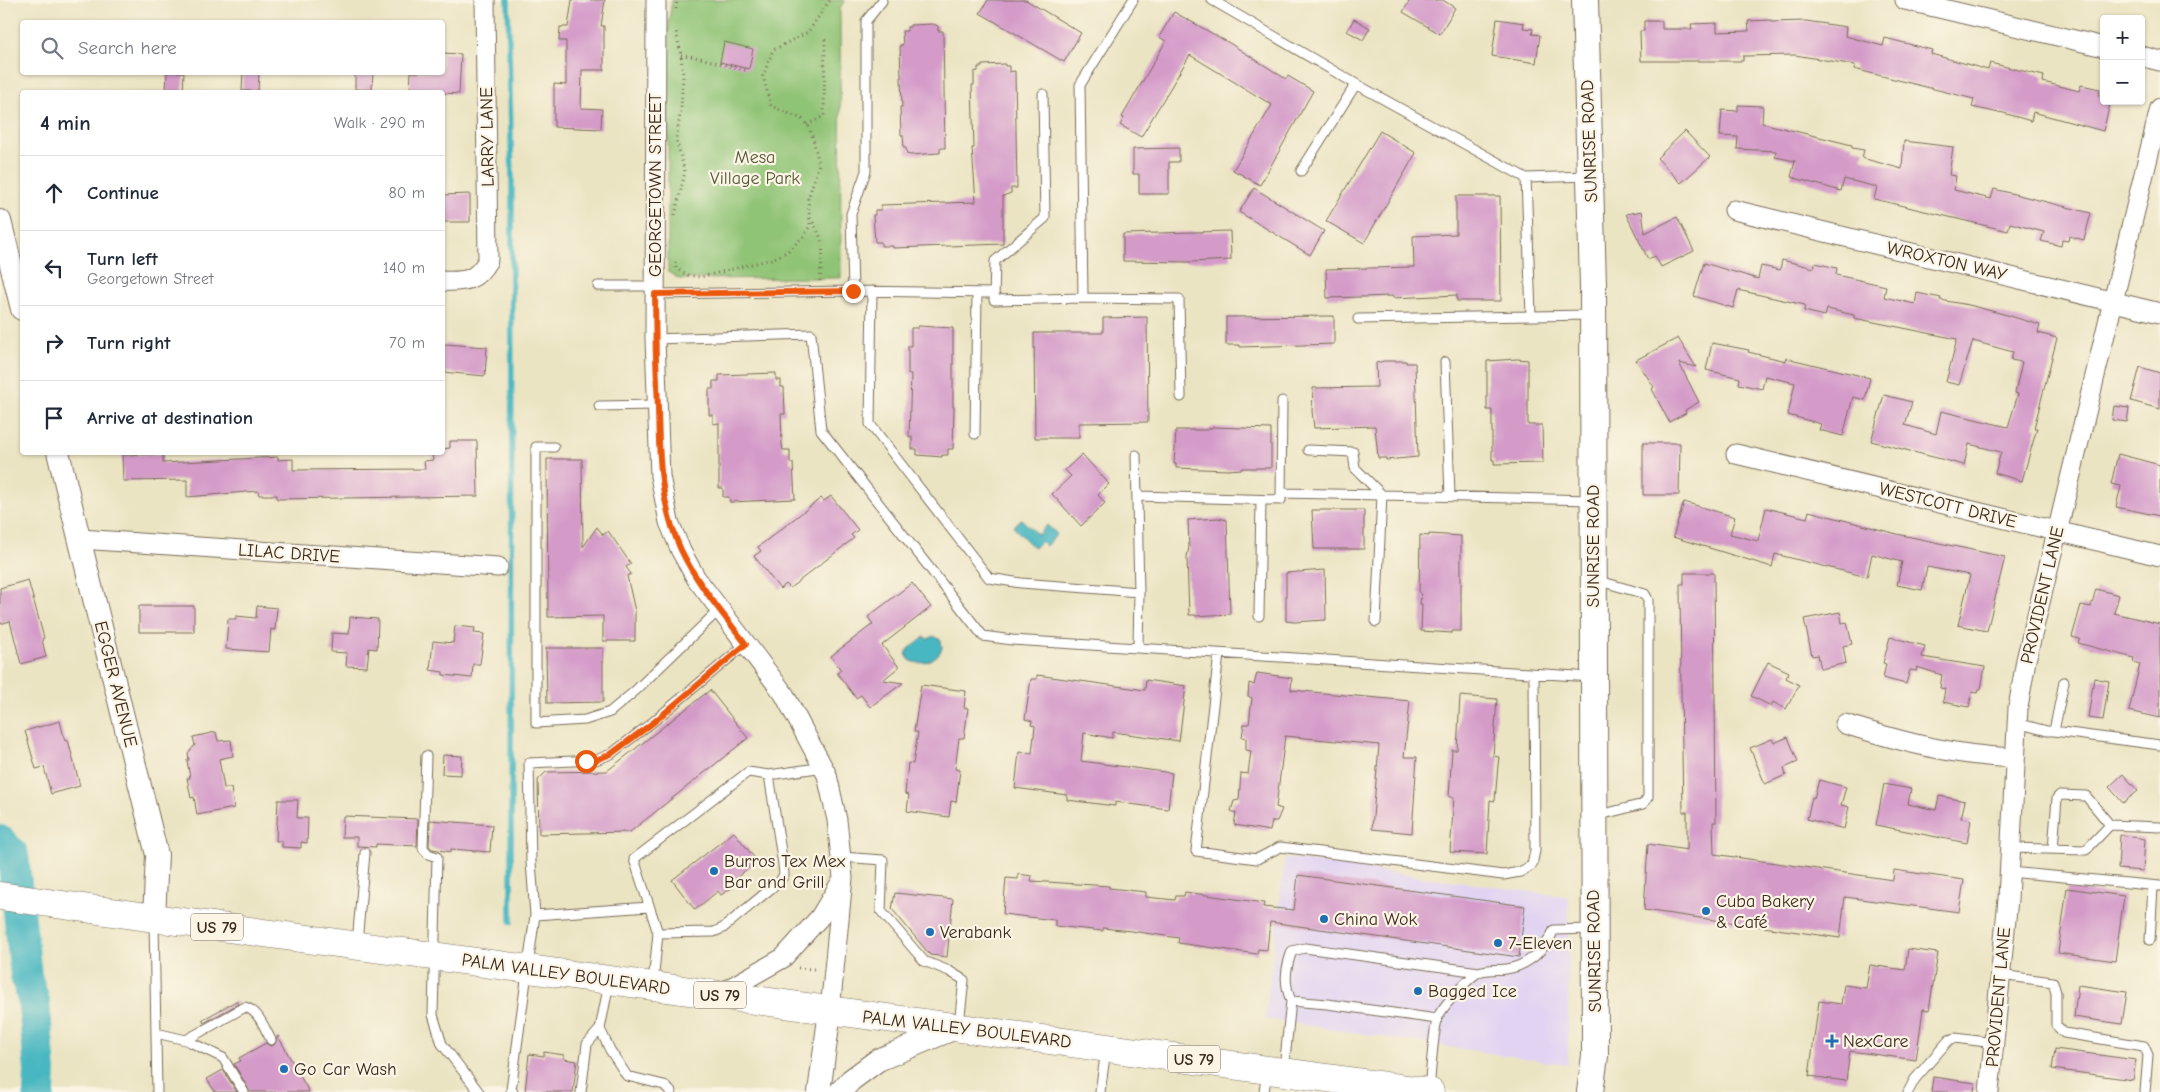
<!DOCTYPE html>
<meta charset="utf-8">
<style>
body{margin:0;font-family:"Comic Neue",sans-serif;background:#f2f2f3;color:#1f2937}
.controls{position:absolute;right:15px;top:15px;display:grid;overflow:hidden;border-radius:5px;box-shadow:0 1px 4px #0004}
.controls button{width:45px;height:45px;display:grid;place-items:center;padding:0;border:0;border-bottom:1px solid #e0e1e3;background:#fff;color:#1f2937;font:25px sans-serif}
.stop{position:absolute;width:15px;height:15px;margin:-11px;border:4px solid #ea580c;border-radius:50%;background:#fff}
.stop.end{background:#ea580c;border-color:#fff;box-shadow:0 1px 5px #0008}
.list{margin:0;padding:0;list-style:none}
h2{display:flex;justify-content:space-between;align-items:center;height:65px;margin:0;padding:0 20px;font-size:21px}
h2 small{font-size:16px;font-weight:400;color:#747a83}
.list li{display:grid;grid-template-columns:32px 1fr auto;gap:15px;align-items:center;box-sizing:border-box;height:75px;padding:0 20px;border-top:1px solid #e0e1e3}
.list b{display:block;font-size:19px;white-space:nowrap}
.list p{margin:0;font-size:16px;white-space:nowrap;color:#747a83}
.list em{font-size:16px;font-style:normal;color:#747a83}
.icon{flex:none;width:28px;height:28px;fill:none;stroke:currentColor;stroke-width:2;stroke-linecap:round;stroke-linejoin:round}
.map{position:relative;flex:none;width:2160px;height:1092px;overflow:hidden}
.search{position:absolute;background:#fff;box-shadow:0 1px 4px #0004;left:20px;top:20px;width:425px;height:55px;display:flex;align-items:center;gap:12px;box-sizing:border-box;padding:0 18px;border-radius:5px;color:#747a83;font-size:19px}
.panel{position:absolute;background:#fff;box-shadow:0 1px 4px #0004;left:20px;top:90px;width:425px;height:365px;border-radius:5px}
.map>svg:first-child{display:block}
</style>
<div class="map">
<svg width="2160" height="1092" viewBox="0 0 2160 1092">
<rect width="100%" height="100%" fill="#fcf5e5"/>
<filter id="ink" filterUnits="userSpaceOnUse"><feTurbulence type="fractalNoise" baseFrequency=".02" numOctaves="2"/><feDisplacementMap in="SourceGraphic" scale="10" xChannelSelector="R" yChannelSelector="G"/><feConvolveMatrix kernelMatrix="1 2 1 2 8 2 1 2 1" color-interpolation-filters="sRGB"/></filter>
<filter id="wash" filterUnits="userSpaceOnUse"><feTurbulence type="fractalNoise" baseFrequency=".0096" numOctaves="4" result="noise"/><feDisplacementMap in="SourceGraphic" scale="20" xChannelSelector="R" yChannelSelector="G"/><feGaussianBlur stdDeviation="1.12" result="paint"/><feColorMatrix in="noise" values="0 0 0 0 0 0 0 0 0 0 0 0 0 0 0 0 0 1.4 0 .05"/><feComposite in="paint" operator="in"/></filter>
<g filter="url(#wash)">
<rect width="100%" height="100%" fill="#ebe4c3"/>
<path fill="#e1d4f3" d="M1285 858 1569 897 1568 1065 1265 1019Z"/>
<path fill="#8fc374" stroke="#657649" d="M672 0H845L840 8 841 278 679 279 668 272V43L669 20Z"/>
<path fill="#49b7c1" stroke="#427070" d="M1021 519 1038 535 1047 525 1057 534 1046 546 1041 541 1034 548 1013 527Z
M934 636 941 640 942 648C938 662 908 671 906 652 910 646 919 643 924 637L928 639Z"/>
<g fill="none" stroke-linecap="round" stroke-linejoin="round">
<path stroke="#49b7c1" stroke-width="5.5" d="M508 0 512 182 511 922"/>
<path stroke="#49b7c1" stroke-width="32" d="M0 841 13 855 26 976 34 1002 40 1071 39 1092"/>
</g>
<g id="blocks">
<path fill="#d49bc9" d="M572 0H605L601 26H604V70H582L581 108 602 109 601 129 554 127V84L566 85V41H559L560 27H568Z
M988 0H1026L1081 33 1064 62 980 13Z
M1410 0H1443L1455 8 1440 34 1403 12Z
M1174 12 1231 44 1286 79 1288 76 1313 91 1260 185 1233 170 1272 105 1190 55 1141 137 1120 125 1124 118 1122 117 1166 41 1159 37Z
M1354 19 1370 28 1363 40 1347 31Z
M1497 19 1524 23 1523 28 1533 29 1532 34 1540 35 1536 63 1492 56Z
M1771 20V22L1806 21 1846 27 1845 36 1883 46 1885 38 1932 50 1931 54 1988 70 1990 63 2044 76 2043 82 2079 91 2081 85 2100 89 2098 96 2104 97V102L2110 104 2103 131 2033 112 2031 121 2000 112 1999 113 1972 107 1974 99 1854 69 1855 65 1795 55 1743 56V61H1641L1640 31H1644V21H1662V29H1692L1691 24 1717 23V32L1749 31 1748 21Z
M933 24 938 26V31H943L945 148H940V153L910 155 907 154 906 148H904L903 135H901L900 107H902L900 45H903L902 31H907V27H910V25Z
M724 42 753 49 749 69 720 62Z
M442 53 461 54 459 94 410 91 411 72H442Z
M1005 64V66H1009V72L1015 71 1017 188H1011V193L1003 196V244L893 248V246H881V242H875L873 215H875V210H881V205L976 202 972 148H974L972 85H974V72L978 71V67H982V65Z
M167 72H184L183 92H166Z
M243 72H259L258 91H242Z
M355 72H373L372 90 355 89Z
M1738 105 1763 106 1762 123 1852 145V148L1864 150 1862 158 1902 169 1904 141 1953 147 1949 175 1956 176 1954 190 1991 199 1994 189 2091 213 2084 240 2069 236 2068 241 2062 240 2061 246 2041 241 2044 232 2010 223 2008 231 1874 199 1877 187 1844 179 1841 191 1791 177 1795 161 1775 157 1776 151 1737 149 1738 137 1720 136 1722 110 1738 111Z
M1380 131 1416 153 1364 243 1326 221Z
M1685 131 1710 157 1681 183 1657 158Z
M1179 148V162H1169V194H1139V174H1133V149Z
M1254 188 1324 231 1310 255 1239 212Z
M470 194V222H442V195Z
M1456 196H1500L1501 301H1457V295L1393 298V296L1327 298 1326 269 1414 267 1413 236 1456 234Z
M1642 211 1645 233 1677 217 1694 251 1661 267 1655 256 1648 259 1626 214Z
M1230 231 1231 260 1190 262 1123 261V234Z
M1782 260 1814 268 1815 263 1837 268 1836 275 1886 286 1884 297 1915 304 1917 293 1941 298 1940 300 1969 305 2007 315 2040 325 2038 333 2057 338 2034 428H2037L2022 481 1995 473 2001 452 1969 444 1964 465 1871 441 1884 395 1912 402 1905 425 1936 434 1941 411 2008 427 2018 394 2015 393 2022 362 2011 360 2013 352 1973 341 1959 385 1946 382 1957 339 1854 318V315L1827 309 1825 316 1804 311 1805 305 1738 290 1733 308 1694 296 1704 263 1758 279 1761 266 1780 270Z
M1334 316V344L1240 347V345H1226V317Z
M1147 317 1148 422 1079 423V438H1035L1034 333H1103V318Z
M918 326 953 328V407H954L953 449H948V455H942V457L917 455V449H912V437H909L911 374H908V346H911V328H918Z
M1678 338 1696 367 1679 363 1699 402 1685 410 1686 413 1669 422 1652 389 1654 387 1636 360Z
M1712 343 1749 350 1748 352 1786 361V358L1870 378 1865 400 1853 397 1843 436 1819 430 1821 424 1788 415 1795 383 1765 376 1762 389 1739 384 1740 378 1706 370Z
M445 344 487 347 485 376 442 372V347H444Z
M1517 359 1528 360V425H1542L1543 463 1494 464V460H1492V410H1487V361Z
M1384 361H1406V363H1415L1418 457 1386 460V458H1378L1375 426 1314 428 1312 411 1313 388 1377 387 1376 363Z
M2140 367 2160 373V409L2131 401Z
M776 373V380H781V387H784L785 414H781L782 445 783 450H790V463H793L795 499 730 502 729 497H723V488H719V423L713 424V415H709V389H713V381H719V375Z
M2114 406 2129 408 2127 422 2112 420Z
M1213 427 1271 429V468H1242V469L1228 470 1176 468V464H1174L1176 430H1207Z
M450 441H477L478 496 277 499V495H259L258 491 187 497V480L123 481 122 455 163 454V463L278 457V460L293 459V470L425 469 424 461 433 460 432 452H442V449L450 448Z
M1643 443H1680L1679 495H1643Z
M1082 454 1109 484 1098 495 1105 503 1081 526 1052 494 1071 476 1065 470Z
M2118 454 2160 465V516L2116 507 2121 486 2111 484Z
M547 459H582L583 547 597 527 603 535 608 531 631 564 626 567 631 574 627 576 635 611V641H603V616L548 617Z
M831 496 858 530 851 535 854 538 790 588 786 584 780 589 754 556 761 551 758 547 821 498 824 501Z
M1684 502 1735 517 1730 534 1758 541 1766 508 1807 518 1809 511 1897 534 2005 557 1987 631 1958 625 1970 575 1927 567 1922 590 1897 585 1902 562 1872 554 1867 577 1775 554 1772 567 1673 537Z
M1312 510H1364V549H1314Z
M1218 518 1227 520 1230 614 1195 616V615H1189L1187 557 1189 547 1188 520Z
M1429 534 1461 536V631H1452V633L1421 631 1422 604H1420L1421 593H1419L1420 535 1429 536Z
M1325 570 1326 620 1294 622 1286 621V573Z
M1684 573H1714L1716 822H1713L1714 854 1893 880 1894 870 1964 880 1959 912 1845 897 1840 938 1644 910 1648 844 1687 850V812H1683L1681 688 1680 584H1684Z
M28 580 44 638 42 639 46 657 21 664 10 621 0 624V588Z
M912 583 931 607 882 645 899 667 883 680 903 683 870 707 861 695 856 698 837 673 841 670 831 656 873 624 868 617Z
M2096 589 2119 595 2114 613 2160 624V718L2129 711 2140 664 2133 662 2134 658 2078 643 2080 639 2072 637 2081 605 2091 607Z
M139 606H194V632H139Z
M257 606 277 608 275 630 271 629 269 652 226 649 228 619H236V616L256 618Z
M1840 612 1842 623 1847 622 1852 644 1843 646 1846 663 1821 669 1818 655 1812 656 1804 619Z
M350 617 378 619 377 649 369 648 367 667 346 666 347 653 331 652 332 633 349 634Z
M455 626 475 628 474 633 484 634 480 664H473L472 678 443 675V672L430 670 433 641 453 643Z
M1890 637 1925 646 1922 657 1985 667 1981 689H1979L1978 693 1972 692 1969 707 1943 702 1945 689 1940 688 1942 675 1917 667 1916 671 1910 670 1906 684 1883 678 1886 664 1883 663Z
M546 648H603V702L547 703Z
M1768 662 1789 672 1786 678 1799 685 1786 709 1773 702 1771 706 1751 696Z
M1257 673 1292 678 1291 690 1410 701 1404 757H1417L1412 833 1372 829 1379 745 1285 736 1276 807 1282 809 1277 821H1272L1270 831 1234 825 1236 813 1231 811 1234 801 1239 800 1241 773 1248 774 1251 751 1246 750V738L1242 737 1244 724H1249L1252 698 1248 696 1249 683 1254 685Z
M1037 675 1145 690 1146 680 1186 686 1179 741 1113 732 1112 738 1084 733 1081 761 1172 773 1168 809 1115 802V806L1067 800V795L1015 788 1019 752 1032 753 1035 726 1031 725 1032 721 1025 719 1031 679H1037Z
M2094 678 2109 681 2103 720 2088 718Z
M921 685 966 691 964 708H968L964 738H959L955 769 960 770 956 802 951 801 949 817 907 811 909 795 905 794 908 763 913 764 918 732H914Z
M710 690 748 738 630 832 539 834 538 780 546 772 607 771Z
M1460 696 1497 699 1493 756 1499 757 1498 765 1495 801 1490 800 1487 854 1450 852 1454 797H1449L1452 750H1457Z
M60 721 65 741 68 740 80 786 51 794 44 767 36 769 25 731Z
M216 732 218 741 231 740 233 756 219 759 224 788H231L234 808 197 815 194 797 191 798 187 778H190L187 760H189L188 753 195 745 193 737Z
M1788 737 1798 762 1784 768 1786 775 1765 784 1750 748 1772 739 1774 743Z
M443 755 462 756 461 775 442 774Z
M2123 774 2138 791 2123 803 2109 787Z
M1819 780 1846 787 1841 805 1849 807 1844 829 1807 819 1812 797 1814 798Z
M1884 784 1911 789 1908 804 1936 810 1939 796 1965 801 1961 818 1971 820 1967 843 1876 825Z
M278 800H298L297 818H308L307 843 301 842V848L282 847V841H276Z
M343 816 418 819 417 846 376 844V847L357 846V837H342Z
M430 820 492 825 490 852 451 849V852L432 849 429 846Z
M734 832 757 861 730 883 733 887 721 895 718 891 695 910 672 880Z
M2120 835 2145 839 2143 871 2118 869Z
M1018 874 1032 876 1031 881 1109 886V888L1146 892V897L1175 900 1176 896H1184L1185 892 1264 903 1263 907 1294 910 1298 875 1525 906 1519 957 1270 922 1267 950 1258 949 1257 954 1178 943 1179 938 1131 931 1103 928V931L1055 926V920L1003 914 1006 878 1018 879Z
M2067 888 2124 896 2115 961 2058 953Z
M895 893 953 899 947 957 930 955 892 909Z
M1908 949 1938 953 1929 1010 1923 1009 1916 1060 1850 1051 1846 1081 1809 1076 1819 1001 1841 1004 1844 985 1866 988 1870 965 1905 970Z
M2078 985 2127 992 2122 1024 2074 1017Z
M236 1001 238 1004 204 1023 202 1020Z
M278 1036 309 1092H250L234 1064 241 1061 239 1058 266 1043 270 1046 274 1045Z
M2055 1049 2136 1060 2133 1080 2052 1069Z
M544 1052 564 1055V1059L577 1061 573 1092H525L529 1054 544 1056Z
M223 1070 237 1092H215L207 1079Z
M1933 1077 1975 1083 1974 1092H1931Z"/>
</g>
</g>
<g filter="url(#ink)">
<use href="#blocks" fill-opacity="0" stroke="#796b58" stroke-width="1"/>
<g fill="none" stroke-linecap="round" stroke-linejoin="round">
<defs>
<path id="service" d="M1133 0 1080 85 1083 298 1179 299 1181 397
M1212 0 1356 84
M882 1 866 21V171L851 214 853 291 994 293
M1043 94 1045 218 995 261 994 300 1083 298
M1301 171 1356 84 1526 178
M598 286H656
M872 291 870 424 989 578 1021 583 1139 592
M655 294 853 291
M1531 315 1526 178 1589 176
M1358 319 1590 315
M655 339 811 334 821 430 983 636 1012 640 1592 677
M1445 362 1450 496
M599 406 657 405
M975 434 977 293
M554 447H536V723L585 720 610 712 635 691 720 609
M1308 450 1353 452 1355 468 1382 495
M1136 455 1139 592 1138 648
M1281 493 1382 495
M1137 496 1281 500 1282 401
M1259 616 1261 500
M1376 622 1382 495 1591 500
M1219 654 1196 851 1257 859 1280 847 1503 875 1520 872 1532 865 1535 851 1534 674
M2017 723 2047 731H2054L2064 682
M2054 731 2160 745
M426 756 423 848 428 854 437 857 433 1015 442 1044 479 1092
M1596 816 1643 804 1648 797V600L1645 594 1596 580
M2010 848 2086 850 2110 825 2160 827
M2053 849 2057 798 2060 795 2086 796 2110 825
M841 857 883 860 881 911 924 961 949 971 964 980 959 1024
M2009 872 2160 886
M535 915 649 907
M154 921 157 1092
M658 933 714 932 723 928 780 881 784 875 783 864 769 775
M2150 940 2153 886
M357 943 365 853
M2000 975 2053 982 2056 993V1025L2064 1033 2144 1046 2148 1055 2145 1092
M609 983 600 1029 610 1050 627 1076 664 1085 671 1092
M653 983 658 933 634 859 748 772 769 775 824 767
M1291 1001C1284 983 1285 970 1292 951L1305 948 1479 972
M156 1033 186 1040 223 1058 244 1092
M186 1040 245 1007C259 1011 265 1029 271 1040
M1284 1069 1291 1001 1327 1004 1437 1019
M1429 1089C1431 1073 1433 1030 1438 1017 1443 1006 1469 977 1479 972 1486 969 1498 970 1506 969 1528 966 1545 950 1554 930L1593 929
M513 1092 511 1090 535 915 531 862 529 763 596 760 611 754 654 721 746 644
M581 1092 587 1044 600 1029
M1100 1092 1106 1050
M1264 1092 1267 1072
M1908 1092 1915 1079 1949 1040 1955 1038 1994 1043"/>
<path id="minor" d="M656 0 655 339 660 476 669 522 681 551 696 578 784 694 827 775 837 820 843 878 830 1011
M1905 0 2104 47
M2141 56 2160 61
M1734 210 2160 313
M442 281C466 282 476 281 488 260L485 0
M1736 454 2160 556
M80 539 498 567
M1845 724C1902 742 1955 756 2015 758
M718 995 783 958 820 917 840 884
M1989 1092 2008 899 2018 708 2026 660 2160 108"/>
<path id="tertiary" d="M0 221 22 309
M58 452 157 855 154 918
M819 1092 830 1011
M840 1092 851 1080 878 1060 958 1027"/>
<path id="secondary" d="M1585 0 1593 285 1595 1056 1590 1092"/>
<path id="trunk" d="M0 896 154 918 1430 1092"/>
</defs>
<use href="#service" stroke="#796b58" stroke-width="11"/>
<use href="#minor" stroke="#796b58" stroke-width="21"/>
<use href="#tertiary" stroke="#796b58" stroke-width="24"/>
<use href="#secondary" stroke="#796b58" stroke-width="28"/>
<use href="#trunk" stroke="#796b58" stroke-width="29"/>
<path stroke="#796b58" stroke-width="3" stroke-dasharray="1 4" stroke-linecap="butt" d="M676 9 677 0
M681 55C704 57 725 66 748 71
M807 125 824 116 825 36
M675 215 685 172 676 139 681 109 683 75 681 55 676 31
M810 218C828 244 822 252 820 281
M675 262 676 268 686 275 701 277 772 259 787 252 803 237 810 226 808 199 819 164 813 139 809 127 802 119 771 106 763 76 773 50 808 32 830 0
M798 968 814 969"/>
<use href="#service" stroke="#fff" stroke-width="9"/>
<use href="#minor" stroke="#fff" stroke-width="19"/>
<use href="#tertiary" stroke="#fff" stroke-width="22"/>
<use href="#secondary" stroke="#fff" stroke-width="26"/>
<use href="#trunk" stroke="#fff" stroke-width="28"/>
</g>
</g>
<g fill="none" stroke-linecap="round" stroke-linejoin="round" filter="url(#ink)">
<path stroke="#ea580c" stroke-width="6" d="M586 761 596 760 611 754 654 722 746 644C723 614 697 584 681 550 660 504 659 458 658 408 656 370 655 332 655 294L853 291"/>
</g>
<g fill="#1f6fb2" stroke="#fcf5e5" stroke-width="2">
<circle cx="714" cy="871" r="5"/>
<circle cx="1706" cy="911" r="5"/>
<circle cx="1324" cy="919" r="5"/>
<circle cx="930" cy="932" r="5"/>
<circle cx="1498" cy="943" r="5"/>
<circle cx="1418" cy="991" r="5"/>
<path d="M1829.5 1033.5h5v5h5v5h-5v5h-5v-5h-5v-5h5z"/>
<circle cx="284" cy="1069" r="5"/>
</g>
<g text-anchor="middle" stroke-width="4.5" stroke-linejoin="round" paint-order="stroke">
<g fill="#fcf5e5" stroke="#75675a" stroke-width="1">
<rect x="191" y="913.5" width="52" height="27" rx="4"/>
<rect x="694" y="981.5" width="52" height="27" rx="4"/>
<rect x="1168" y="1045.5" width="52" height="27" rx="4"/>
</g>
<g font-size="16" font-weight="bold" fill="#3b2a1e">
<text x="217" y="933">US 79</text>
<text x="720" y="1001">US 79</text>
<text x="1194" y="1065">US 79</text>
</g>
<g font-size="18" fill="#3b2a1e" stroke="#fcf5e5">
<text transform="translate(487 137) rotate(-91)" y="6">LARRY LANE</text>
<text transform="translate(1589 141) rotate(-92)" y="6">SUNRISE ROAD</text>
<text transform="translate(655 185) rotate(-90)" y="6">GEORGETOWN STREET</text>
<text transform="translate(1947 261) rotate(13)" y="6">WROXTON WAY</text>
<text transform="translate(1948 505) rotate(14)" y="6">WESTCOTT DRIVE</text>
<text transform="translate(1593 546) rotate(-90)" y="6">SUNRISE ROAD</text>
<text transform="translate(289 553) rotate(4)" y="6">LILAC DRIVE</text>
<text transform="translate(2042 595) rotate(-77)" y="6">PROVIDENT LANE</text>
<text transform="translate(116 684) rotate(76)" y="6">EGGER AVENUE</text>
<text transform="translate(1594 951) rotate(-91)" y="6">SUNRISE ROAD</text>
<text transform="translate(566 974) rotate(8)" y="6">PALM VALLEY BOULEVARD</text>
<text transform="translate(1998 997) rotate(-85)" y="6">PROVIDENT LANE</text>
<text transform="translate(967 1029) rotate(7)" y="6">PALM VALLEY BOULEVARD</text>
</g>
<g font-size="18" fill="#545838" stroke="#fcf5e5">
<text x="755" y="163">Mesa<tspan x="755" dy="21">Village Park</tspan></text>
</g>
<g font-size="18" fill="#3b2a1e" stroke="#fcf5e5" text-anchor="start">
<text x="724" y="867">Burros Tex Mex<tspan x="724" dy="21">Bar and Grill</tspan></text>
<text x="1716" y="907">Cuba Bakery<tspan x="1716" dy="21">&amp; Café</tspan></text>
<text x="1334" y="925">China Wok</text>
<text x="940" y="938">Verabank</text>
<text x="1508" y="949">7-Eleven</text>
<text x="1428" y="997">Bagged Ice</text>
<text x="1843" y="1047">NexCare</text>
<text x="294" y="1075">Go Car Wash</text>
</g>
</g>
</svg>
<div class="controls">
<button>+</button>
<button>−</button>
</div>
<div class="stop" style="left:586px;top:761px"></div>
<div class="stop end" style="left:853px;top:291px"></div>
<div class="search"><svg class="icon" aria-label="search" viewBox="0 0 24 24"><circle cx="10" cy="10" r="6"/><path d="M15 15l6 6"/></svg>Search here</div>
<section class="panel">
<h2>4 min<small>Walk · 290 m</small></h2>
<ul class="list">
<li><svg class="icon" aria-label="ahead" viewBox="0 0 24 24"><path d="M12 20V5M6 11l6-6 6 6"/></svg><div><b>Continue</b></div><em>80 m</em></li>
<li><svg class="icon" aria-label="left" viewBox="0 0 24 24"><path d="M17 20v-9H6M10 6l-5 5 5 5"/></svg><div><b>Turn left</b><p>Georgetown Street</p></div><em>140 m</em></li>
<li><svg class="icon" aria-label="right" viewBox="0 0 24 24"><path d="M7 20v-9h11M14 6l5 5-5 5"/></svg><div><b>Turn right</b></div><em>70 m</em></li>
<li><svg class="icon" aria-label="arrive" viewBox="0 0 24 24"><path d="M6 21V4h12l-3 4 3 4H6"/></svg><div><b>Arrive at destination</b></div></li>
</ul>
</section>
</div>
